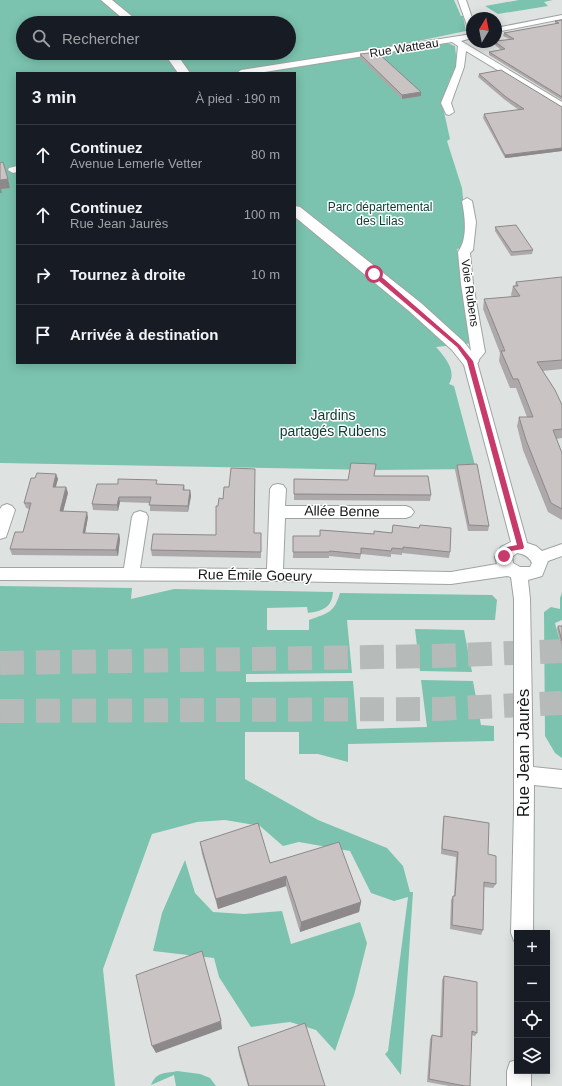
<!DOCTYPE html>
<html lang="fr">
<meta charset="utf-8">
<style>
body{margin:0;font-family:Arial,sans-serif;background:#242831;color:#f1f3f6}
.controls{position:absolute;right:12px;bottom:12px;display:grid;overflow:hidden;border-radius:0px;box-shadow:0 2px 10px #0003}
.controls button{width:36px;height:36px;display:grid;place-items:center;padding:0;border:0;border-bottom:1px solid #363941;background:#171b24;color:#f1f3f6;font:20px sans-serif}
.compass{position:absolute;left:466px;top:12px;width:36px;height:36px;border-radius:50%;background:#171b24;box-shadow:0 2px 10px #0003;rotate:10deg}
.stop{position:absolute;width:12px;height:12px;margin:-9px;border:3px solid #c73a69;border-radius:50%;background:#fff}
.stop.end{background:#c73a69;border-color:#fff;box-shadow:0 1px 4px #0008}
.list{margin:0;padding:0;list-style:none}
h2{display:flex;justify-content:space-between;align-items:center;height:52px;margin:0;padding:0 16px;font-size:17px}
h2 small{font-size:13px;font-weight:400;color:#9ea1a6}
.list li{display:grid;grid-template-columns:26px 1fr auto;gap:12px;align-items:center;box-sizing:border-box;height:60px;padding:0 16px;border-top:1px solid #363941}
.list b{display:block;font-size:15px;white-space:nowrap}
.list p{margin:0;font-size:13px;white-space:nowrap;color:#9ea1a6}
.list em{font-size:13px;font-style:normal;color:#9ea1a6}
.icon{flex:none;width:22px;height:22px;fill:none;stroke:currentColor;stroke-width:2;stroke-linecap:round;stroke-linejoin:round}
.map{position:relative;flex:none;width:562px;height:1086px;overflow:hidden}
.search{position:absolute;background:#171b24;box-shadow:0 2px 10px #0003;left:16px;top:16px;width:280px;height:44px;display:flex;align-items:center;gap:10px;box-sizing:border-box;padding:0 14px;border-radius:22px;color:#9ea1a6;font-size:15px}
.panel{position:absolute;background:#171b24;box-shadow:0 2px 10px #0003;left:16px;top:72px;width:280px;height:292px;border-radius:0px}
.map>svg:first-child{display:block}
</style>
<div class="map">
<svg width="562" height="1086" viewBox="0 0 562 1086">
<rect width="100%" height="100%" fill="#dee3e1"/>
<path fill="#7bc3ae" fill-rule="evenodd" d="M0 0H454L461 16H463L466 31 418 41 422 46 447 43 455 46 457 65 454 75 450 78 442 103 450 139 447 141 462 188 466 228 461 248 457 249 474 343 436 347C445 357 457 371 449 384L454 386 476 469 375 470 0 463ZM23 23H289V53H23ZM17 73H295V363H17Z
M519 0H553L544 2 548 6 498 14 485 6Z
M0 586 132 588 131 599 174 589 333 592C332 608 322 611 308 613L307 607 267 608V630H309V620C328 613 334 613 340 593L492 595 497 600 495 620H347L352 673 246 674V682L353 681 357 729 427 727 421 680 473 681 481 725 494 726V741L348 744V762L318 754H299V732H245V779L318 820 387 848 403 866 410 892H413L401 1075 385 1054 388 1051 408 897 394 901 371 893 350 851 299 842 283 846 260 826 225 820 197 822 152 834 103 969 115 1086H0Z
M562 592V620L555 623 562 649V758L555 753 545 736 544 612 551 607 560 609V598Z
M415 629 464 630 472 672 420 671Z
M185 860 195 893 213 912 244 914 282 911 291 944 360 922 367 943 354 995 335 1051 316 1030 290 1022 251 1027 219 977 214 958 153 951 162 913Z
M177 1071 200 1074 210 1078 216 1086H176L174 1075 151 1085C157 1071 164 1074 177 1071Z"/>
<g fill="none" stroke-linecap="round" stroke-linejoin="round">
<path stroke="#b6bab9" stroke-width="24" stroke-dasharray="24 12" stroke-linecap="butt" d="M0 663 437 656 562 651
M0 711 438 709 562 703"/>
<defs>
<path id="street" d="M458 0H466L472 18V30L468 28Z
M562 15V19L496 32V28Z
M472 34V38L461 41 562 102V109L466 51 464 67 451 103 454 112 449 115 446 114 441 103 456 67 458 46 452 42 258 73H237L241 70Z
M17 166V172L13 173 8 170 9 168Z
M467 198 472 201 476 222 473 250 470 253 473 284 485 352 477 362 527 543 536 546 542 551 562 544V556L548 561 542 576 528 580 530 599 533 767 562 770V788L534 785 533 933H517V942L514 941 511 933 514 810V599L511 577 507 576 451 584 275 581 0 580V568H124L132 517 134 513 140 511 146 513 148 517 140 568 267 569 270 489 273 485 278 484 283 485 286 489 285 506H406L411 508 414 512 411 516 406 518H285L283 569 451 572 497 564 495 557 501 547 511 542 463 361 471 351 461 284 458 252C468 238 465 217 462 201ZM517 553C523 554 529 556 532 563L530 567H520L513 563 512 557Z
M7 504 12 506 15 510 6 537 0 539V509L2 506Z
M517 1060V1071H531V1086H507V1071L510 1062Z"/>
<path id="secondary" d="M101 0H112L140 23H128Z
M164 53H176L190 73H178Z
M295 206 300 207 421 303 464 342 479 361 476 365 470 367 464 365 452 350 409 311 295 217Z"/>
</defs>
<use href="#street" stroke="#9fa4a2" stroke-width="2"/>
<use href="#secondary" stroke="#9fa4a2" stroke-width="2"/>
<use href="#street" fill="#fff" fill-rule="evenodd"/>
<use href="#secondary" fill="#fff" fill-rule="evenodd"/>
</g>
<path fill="#ada8a9" d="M562 20V100L489 55V52L501 50 494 44 495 42 509 39 503 36 504 33 555 24V21Z
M360 54 421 96 402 99 360 58Z
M501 70 562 151 505 158 483 118 484 114 519 110 505 100 478 77 479 74Z
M495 227 533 250 532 254 511 256 495 231Z
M562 278V369L542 371 562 405V438L556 439 562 453V520L548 512 523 450 517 426 519 417H527L516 388H510L499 361 500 353 483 309 484 299 512 297 511 295 513 286H515L516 282Z
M457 465 489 526 488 531H468L455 470Z
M56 474 58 479 56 487H66L68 493 63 511 88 517 85 533 119 534 120 539 118 556 12 555 10 549 23 532 29 509 26 508 24 503 35 478Z
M374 476 431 495 430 501 294 500V479L348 480Z
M158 484 184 485 185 490H190L191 496 188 512 150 511V503L120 502 118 511 93 510 92 504Z
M393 525 450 552 449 558 402 553V555L391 554V557L361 554 360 559 329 556V558H293V536H320V530L374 534V531L392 533Z
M255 533H261V558L152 556 151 550 216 535Z
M558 626H562V649L557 629Z
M444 816 488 854 496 884 493 888 484 887 483 930 481 935 450 929 451 900 453 896H454L456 857 441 854 443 821Z
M200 842 270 863 361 902 359 912 300 932 286 886 218 909 202 854Z
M444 976 477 1033 475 1036 471 1035 470 1086H449L427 1082 430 1039 432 1035 440 1037 442 980Z
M238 1047 325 1086H248L239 1055Z"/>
<path fill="#8d8889" d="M421 92V96L402 99V95Z
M562 148V151L505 158V155Z
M8 179 10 188 1 189 2 193H0V180Z
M56 474 58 479 54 492 53 487Z
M66 487 68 493 62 516 60 511Z
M190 490 191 496 188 512V506Z
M119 497 120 502 118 511 117 505Z
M87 512 88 517 84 539 83 533Z
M119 534 120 539 118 556 116 550Z
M286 876V886L218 909 216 899Z
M361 902 359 912 300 932 301 922Z
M221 1021 222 1029 156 1053 152 1046Z"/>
<path fill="#c9c3c4" stroke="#8d8889" d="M562 20V97L489 52 505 49 495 42 496 41 514 39 504 33 559 23 555 21Z
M377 52 421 92 402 95 360 54Z
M501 70 562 107V148L505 155 484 114 524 109 506 97 479 74Z
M3 162 8 179 0 180V163Z
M516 225 533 250 512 252 495 227Z
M562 277V360L537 362 555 390 562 405V429L553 430 562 453V509L551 503 526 440 519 417H533L518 379H513L501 351H505L484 299 520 296 513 286H518L516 282Z
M351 463 376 464 374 476H428L431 495 294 494V479L348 480Z
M477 464 489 526 469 525 457 465Z
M231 468 255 469 254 533H261V552L151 550 153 534 216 535V506H218L219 498 223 499 224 487H229Z
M37 473 56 474 53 487H66L60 511 87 512 83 533 119 534 116 550 10 549 15 532H23L31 503H24L31 478H35Z
M118 479 157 480 156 484 184 485 183 490H190L188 506 149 505 151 497H119L117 505 92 504 97 484H118Z
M393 525 419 528 420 525 451 528 450 552 403 547V549L392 548 391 551 361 548V554L330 551 329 552H293V536H320V530L374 534V531L392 533Z
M558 626H562V641Z
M444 816 489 823 488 854 496 856V884L484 882 483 930 452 925 453 896H455L458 852 442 849Z
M258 823 270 863 339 842 361 902 301 922 286 876 216 899 200 842Z
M202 951 221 1021 152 1046 136 975Z
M444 976 477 982V1033L472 1031 470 1086H465L429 1079 432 1035 442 1037Z
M305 1023 325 1086H249L238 1047Z"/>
<path fill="#c73a69" d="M372 272H376L460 345 473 361 524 547 523 549 511 551 504 558 500 556 507 547 517 545 467 361 457 347 372 275Z"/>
<g text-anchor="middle" stroke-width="3" stroke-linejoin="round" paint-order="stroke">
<g font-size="12" fill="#161817" stroke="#fff">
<text transform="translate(404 48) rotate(-9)" y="4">Rue Watteau</text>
<text transform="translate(470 293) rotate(82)" y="4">Voie Rubens</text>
</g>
<g font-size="12" fill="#0a3c31" stroke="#fff">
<text x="380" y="211">Parc départemental<tspan x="380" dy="14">des Lilas</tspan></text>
</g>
<g font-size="14" fill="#0a3c31" stroke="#fff">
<text x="333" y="420">Jardins<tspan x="333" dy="16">partagés Rubens</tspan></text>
</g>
<g font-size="14" fill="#161817" stroke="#fff">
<text transform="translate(342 511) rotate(1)" y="5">Allée Benne</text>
<text transform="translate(255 575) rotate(1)" y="5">Rue Émile Goeury</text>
</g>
<g font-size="17" fill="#161817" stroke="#fff">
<text transform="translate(523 753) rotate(-90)" y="6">Rue Jean Jaurès</text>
</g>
</g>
</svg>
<div class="controls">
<button>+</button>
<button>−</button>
<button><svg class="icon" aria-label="locate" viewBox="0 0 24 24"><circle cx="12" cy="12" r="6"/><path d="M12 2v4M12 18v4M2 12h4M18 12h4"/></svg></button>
<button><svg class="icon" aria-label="layers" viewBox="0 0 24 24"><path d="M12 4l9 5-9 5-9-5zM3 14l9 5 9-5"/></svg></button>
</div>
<svg class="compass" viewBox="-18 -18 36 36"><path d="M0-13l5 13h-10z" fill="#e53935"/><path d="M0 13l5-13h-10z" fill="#9ea1a6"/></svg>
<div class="stop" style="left:374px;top:274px"></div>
<div class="stop end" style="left:504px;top:556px"></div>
<div class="search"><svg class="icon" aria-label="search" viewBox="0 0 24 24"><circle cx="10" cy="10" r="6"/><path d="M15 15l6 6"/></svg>Rechercher</div>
<section class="panel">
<h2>3 min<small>À pied · 190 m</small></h2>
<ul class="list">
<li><svg class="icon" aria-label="ahead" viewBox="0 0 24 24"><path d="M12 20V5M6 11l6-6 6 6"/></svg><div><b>Continuez</b><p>Avenue Lemerle Vetter</p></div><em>80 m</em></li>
<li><svg class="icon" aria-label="ahead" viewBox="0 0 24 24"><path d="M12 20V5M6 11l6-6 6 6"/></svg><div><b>Continuez</b><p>Rue Jean Jaurès</p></div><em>100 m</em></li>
<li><svg class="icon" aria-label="right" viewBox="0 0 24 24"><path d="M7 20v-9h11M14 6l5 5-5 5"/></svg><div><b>Tournez à droite</b></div><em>10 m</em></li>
<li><svg class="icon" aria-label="arrive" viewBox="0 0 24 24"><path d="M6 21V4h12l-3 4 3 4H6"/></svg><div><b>Arrivée à destination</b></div></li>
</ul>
</section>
</div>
